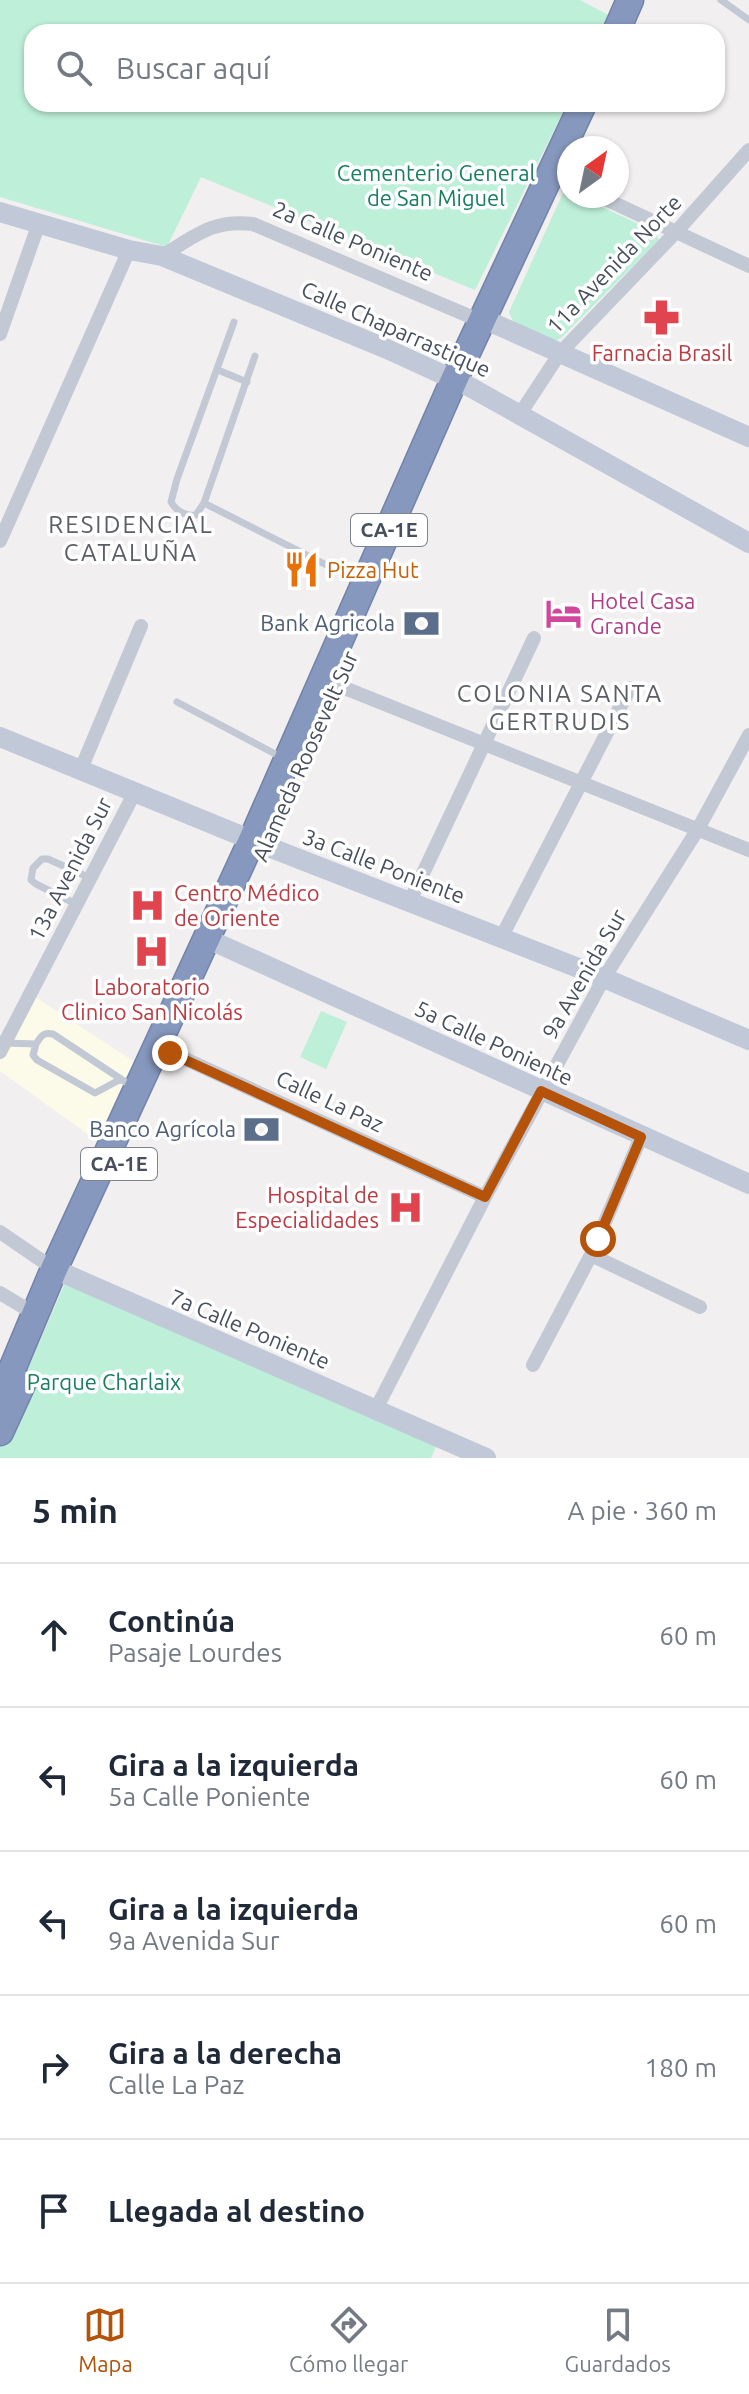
<!DOCTYPE html>
<html lang="es">
<meta charset="utf-8">
<style>
body{margin:0;font-family:Ubuntu,sans-serif;background:#f2f2f3;color:#1f2937}
.compass{position:absolute;left:557px;top:136px;width:72px;height:72px;border-radius:50%;background:#fff;box-shadow:0 2px 6px #0004;rotate:33deg}
.stop{position:absolute;width:24px;height:24px;margin:-18px;border:6px solid #b45309;border-radius:50%;background:#fff}
.stop.end{background:#b45309;border-color:#fff;box-shadow:0 2px 8px #0008}
.list{margin:0;padding:0;list-style:none}
h2{display:flex;justify-content:space-between;align-items:center;height:104px;margin:0;padding:0 32px;font-size:34px}
h2 small{font-size:26px;font-weight:400;color:#747a83}
.list li{display:grid;grid-template-columns:52px 1fr auto;gap:24px;align-items:center;box-sizing:border-box;height:144px;padding:0 32px;border-top:2px solid #e0e1e3}
.list b{display:block;font-size:30px;white-space:nowrap}
.list p{margin:0;font-size:26px;white-space:nowrap;color:#747a83}
.list em{font-size:26px;font-style:normal;color:#747a83}
.icon{flex:none;width:44px;height:44px;fill:none;stroke:currentColor;stroke-width:2;stroke-linecap:round;stroke-linejoin:round}
.map{position:relative;flex:none;width:749px;height:1458px;overflow:hidden}
.search{position:absolute;background:#fff;box-shadow:0 2px 6px #0004;left:24px;right:24px;top:24px;height:88px;display:flex;align-items:center;gap:20px;box-sizing:border-box;padding:0 28px;border-radius:24px;color:#747a83;font-size:30px}
.sheet{height:824px;background:#fff}
nav{display:flex;justify-content:space-around;align-items:center;box-sizing:border-box;height:112px;border-top:2px solid #e0e1e3;background:#fff;font-size:22px;color:#747a83}
nav a{display:grid;justify-items:center;gap:4px}
nav .on{color:#b45309}
.map>svg:first-child{display:block}
</style>
<div class="map">
<svg width="749" height="1458" viewBox="0 0 749 1458">
<rect width="100%" height="100%" fill="#f1efef"/>
<path fill="#fcfae8" d="M34 996 138 1064 97 1141 0 1071V1060Z"/>
<path fill="#bdefd9" d="M0 0H580L610 16 602 32H32V104H567L475 290 201 177 167 247 0 197Z
M569 192V196H579L655 232 659 240 561 338 553 342 514 323 509 312 563 193Z
M321 1011 347 1022 326 1069 300 1057Z
M65 1283 437 1444 431 1458H0V1433Z"/>
<g fill="none" stroke-linecap="round" stroke-linejoin="round">
<defs>
<path id="highway" d="M616 32 630 0
M0 1398 54 1269 252 840 454 380 583 104
M0 1432 22 1384"/>
</defs>
<use href="#highway" stroke="#7283aa" stroke-width="29"/>
<path stroke="#c2c8d4" stroke-width="7" d="M721 0 749 20
M255 356 204 503 360 582
M218 370 247 382
M204 503 196 515C185 516 177 512 171 502L177 479 234 322
M177 702 281 757
M76 904 36 884 31 880 33 868 42 859H48L90 878
M5 1043 36 1044C41 1036 43 1032 53 1034L133 1087
M36 1044 33 1055 37 1060 95 1093 121 1079"/>
<path stroke="#c2c8d4" stroke-width="14" d="M599 196 749 266
M162 256C195 236 213 219 253 224L483 322
M0 334 39 223
M520 414 560 353 676 232 749 150
M0 541 129 250
M322 679 749 850
M81 769 141 626
M410 901 534 638
M501 938 630 688
M157 1046 485 1197
M0 1052 135 792
M0 1232 54 1269
M591 1255 700 1307
M0 1293 35 1314
M533 1365 591 1255 641 1137
M376 1409 485 1197 604 978 698 829 749 735"/>
<path stroke="#c1c8d8" stroke-width="20" d="M0 212 129 250 162 256 387 349 470 387 749 543
M484 319 749 437
M0 737 266 846 604 978 749 1040
M219 944 749 1184
M54 1269 486 1458"/>
<use href="#highway" stroke="#8698be" stroke-width="26"/>
</g>
<g fill="none" stroke-linecap="round" stroke-linejoin="round">
<path stroke="#b45309" stroke-width="10" d="M170 1053 485 1197 541 1091 641 1137 598 1239"/>
</g>
<defs>
<symbol id="pharmacy-bare" viewBox="-9 -9 18 18"><path d="M-2-6h4v4h4v4h-4v4h-4v-4h-4v-4h4Z" fill="#e0444e" stroke="#fff" stroke-width="2.5" paint-order="stroke"/></symbol>
<symbol id="restaurant-bare" viewBox="-9 -9 18 18"><path d="M-5-6h1v4h1v-4h1v4h1v-4h1v5L-1.5 .5V6h-2V.5L-5-1ZM5-6V6H3V1.5H1.5Q1.5-4 5-6Z" fill="#e8710a" stroke="#fff" stroke-width="2.5" paint-order="stroke"/></symbol>
<symbol id="hotel-bare" viewBox="-9 -9 18 18"><path d="M-6-4.5h1.5V1H6V5H4.5V3h-9V5H-6ZM-4 0a1.8 1.8 0 1 1 3.6 0ZM.5 0V-2.5h3Q6-2.5 6 0Z" fill="#d1479c" stroke="#fff" stroke-width="2.5" paint-order="stroke"/></symbol>
<symbol id="bank-bare" viewBox="-9 -9 18 18"><path d="M-6-4H6V4H-6ZM0-2.3a2.3 2.3 0 1 0 0 4.6a2.3 2.3 0 1 0 0-4.6Z" fill="#5c6f8a" stroke="#fff" stroke-width="2.5" paint-order="stroke"/></symbol>
<symbol id="hospital-bare" viewBox="-9 -9 18 18"><path d="M-5-5h3v3.5h4V-5h3V5h-3V1.5h-4V5h-3Z" fill="#e0444e" stroke="#fff" stroke-width="2.5" paint-order="stroke"/></symbol>
</defs>
<g fill-rule="evenodd">
<use href="#pharmacy-bare" x="636" y="292" width="51" height="51"/>
<use href="#restaurant-bare" x="276" y="544" width="51" height="51"/>
<use href="#hotel-bare" x="538" y="588" width="51" height="51"/>
<use href="#bank-bare" x="396" y="598" width="51" height="51"/>
<use href="#hospital-bare" x="122" y="880" width="51" height="51"/>
<use href="#hospital-bare" x="126" y="926" width="51" height="51"/>
<use href="#bank-bare" x="236" y="1104" width="51" height="51"/>
<use href="#hospital-bare" x="380" y="1182" width="51" height="51"/>
</g>
<g text-anchor="middle" stroke-width="7" stroke-linejoin="round" paint-order="stroke">
<g fill="#fff" stroke="#7e848d" stroke-width="2">
<rect x="351" y="514" width="76" height="32" rx="6"/>
<rect x="81" y="1148" width="76" height="32" rx="6"/>
</g>
<g font-size="20" font-weight="bold" fill="#474f5c">
<text x="389" y="537">CA-1E</text>
<text x="119" y="1171">CA-1E</text>
</g>
<g font-size="22" fill="#177f5c" stroke="#fff">
<text x="436" y="181">Cementerio General<tspan x="436" dy="25">de San Miguel</tspan></text>
<text x="104" y="1390">Parque Charlaix</text>
</g>
<g font-size="22" fill="#474f5c" stroke="#fff">
<text transform="translate(353 241) rotate(23)" y="8">2a Calle Poniente</text>
<text transform="translate(614 264) rotate(-46)" y="8">11a Avenida Norte</text>
<text transform="translate(396 329) rotate(24)" y="8">Calle Chaparrastique</text>
<text transform="translate(305 756) rotate(-66)" y="8">Alameda Roosevelt Sur</text>
<text transform="translate(384 866) rotate(21)" y="8">3a Calle Poniente</text>
<text transform="translate(70 869) rotate(-63)" y="8">13a Avenida Sur</text>
<text transform="translate(584 974) rotate(-60)" y="8">9a Avenida Sur</text>
<text transform="translate(494 1043) rotate(25)" y="8">5a Calle Poniente</text>
<text transform="translate(330 1101) rotate(25)" y="8">Calle La Paz</text>
<text transform="translate(250 1329) rotate(23)" y="8">7a Calle Poniente</text>
</g>
<g font-size="22" fill="#be3a42" stroke="#fff">
<text x="662" y="361">Farnacia Brasil</text>
<text x="174" y="901" text-anchor="start">Centro Médico<tspan x="174" dy="25">de Oriente</tspan></text>
<text x="152" y="995">Laboratorio<tspan x="152" dy="25">Clinico San Nicolás</tspan></text>
<text x="379" y="1203" text-anchor="end">Hospital de<tspan x="379" dy="25">Especialidades</tspan></text>
</g>
<g font-size="22" fill="#c56008" stroke="#fff" text-anchor="start">
<text x="327" y="578">Pizza Hut</text>
</g>
<g font-size="22" fill="#b23c85" stroke="#fff" text-anchor="start">
<text x="590" y="609">Hotel Casa<tspan x="590" dy="25">Grande</tspan></text>
</g>
<g font-size="22" fill="#4e5e75" stroke="#fff" text-anchor="end">
<text x="395" y="631">Bank Agricola</text>
<text x="236" y="1137">Banco Agrícola</text>
</g>
<g font-size="24" letter-spacing="2" fill="#5b5e64" stroke="#fff">
<text x="131" y="533">RESIDENCIAL<tspan x="131" dy="28">CATALUÑA</tspan></text>
<text x="560" y="702">COLONIA SANTA<tspan x="560" dy="28">GERTRUDIS</tspan></text>
</g>
</g>
</svg>
<svg class="compass" viewBox="-18 -18 36 36"><path d="M0-13l5 13h-10z" fill="#e53935"/><path d="M0 13l5-13h-10z" fill="#747a83"/></svg>
<div class="stop" style="left:598px;top:1239px"></div>
<div class="stop end" style="left:170px;top:1053px"></div>
<div class="search"><svg class="icon" aria-label="search" viewBox="0 0 24 24"><circle cx="10" cy="10" r="6"/><path d="M15 15l6 6"/></svg>Buscar aquí</div>
</div>
<section class="sheet">
<h2>5 min<small>A pie · 360 m</small></h2>
<ul class="list">
<li><svg class="icon" aria-label="ahead" viewBox="0 0 24 24"><path d="M12 20V5M6 11l6-6 6 6"/></svg><div><b>Continúa</b><p>Pasaje Lourdes</p></div><em>60 m</em></li>
<li><svg class="icon" aria-label="left" viewBox="0 0 24 24"><path d="M17 20v-9H6M10 6l-5 5 5 5"/></svg><div><b>Gira a la izquierda</b><p>5a Calle Poniente</p></div><em>60 m</em></li>
<li><svg class="icon" aria-label="left" viewBox="0 0 24 24"><path d="M17 20v-9H6M10 6l-5 5 5 5"/></svg><div><b>Gira a la izquierda</b><p>9a Avenida Sur</p></div><em>60 m</em></li>
<li><svg class="icon" aria-label="right" viewBox="0 0 24 24"><path d="M7 20v-9h11M14 6l5 5-5 5"/></svg><div><b>Gira a la derecha</b><p>Calle La Paz</p></div><em>180 m</em></li>
<li><svg class="icon" aria-label="arrive" viewBox="0 0 24 24"><path d="M6 21V4h12l-3 4 3 4H6"/></svg><div><b>Llegada al destino</b></div></li>
</ul>
</section>
<nav>
<a class="on"><svg class="icon" aria-label="map" viewBox="0 0 24 24"><path d="M3 6l6-2 6 2 6-2v14l-6 2-6-2-6 2zM9 4v14M15 6v14"/></svg>Mapa</a>
<a><svg class="icon" aria-label="directions" viewBox="0 0 24 24"><path d="M12 3l9 9-9 9-9-9zM9 14v-3h6M13 9l2 2-2 2"/></svg>Cómo llegar</a>
<a><svg class="icon" aria-label="saved" viewBox="0 0 24 24"><path d="M7 4h10v16l-5-4-5 4z"/></svg>Guardados</a>
</nav>
